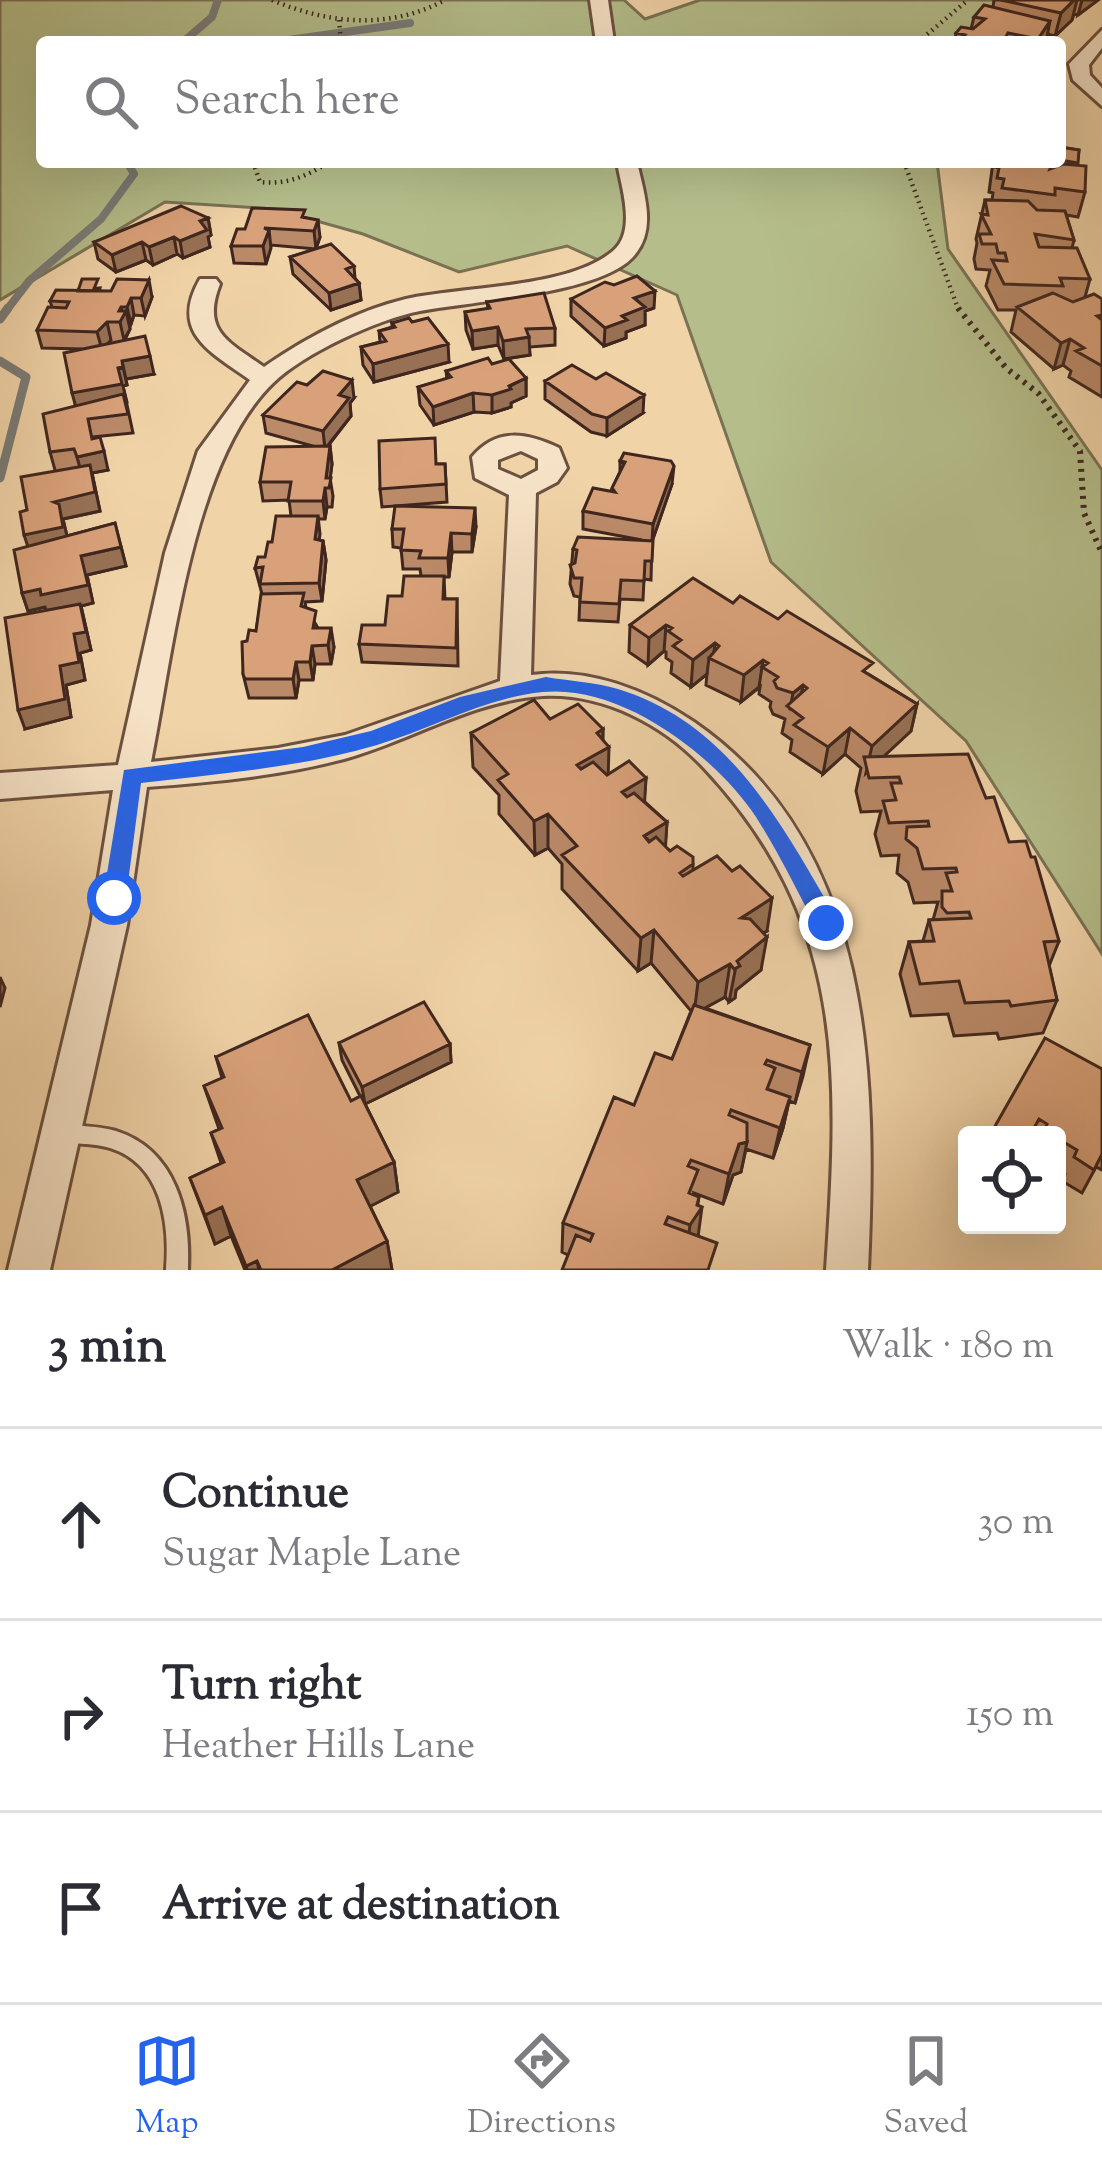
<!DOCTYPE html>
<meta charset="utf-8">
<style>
body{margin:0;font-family:"Sorts Mill Goudy",serif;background:#f7f7f7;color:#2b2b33}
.controls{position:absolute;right:36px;bottom:36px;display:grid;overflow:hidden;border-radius:12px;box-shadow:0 12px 48px #0002}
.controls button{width:108px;height:108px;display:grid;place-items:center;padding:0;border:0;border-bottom:3px solid #e1e1e2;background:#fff;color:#2b2b33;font:60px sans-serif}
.stop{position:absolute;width:36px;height:36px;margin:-27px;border:9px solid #2563eb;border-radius:50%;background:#fff}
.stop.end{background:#2563eb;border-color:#fff;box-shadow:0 3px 12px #0008}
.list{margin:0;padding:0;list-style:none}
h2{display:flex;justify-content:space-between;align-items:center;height:156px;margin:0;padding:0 48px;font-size:51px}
h2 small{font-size:39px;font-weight:400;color:#7c7c81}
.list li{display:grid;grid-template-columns:78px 1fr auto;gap:36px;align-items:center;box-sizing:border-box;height:192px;padding:0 48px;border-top:3px solid #e1e1e2}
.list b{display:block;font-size:45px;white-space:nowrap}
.list p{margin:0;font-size:39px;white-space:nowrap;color:#7c7c81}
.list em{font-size:39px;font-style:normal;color:#7c7c81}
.icon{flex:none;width:66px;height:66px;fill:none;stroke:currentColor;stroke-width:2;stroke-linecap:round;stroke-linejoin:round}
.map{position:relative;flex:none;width:1102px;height:1270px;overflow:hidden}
.search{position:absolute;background:#fff;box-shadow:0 12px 48px #0002;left:36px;right:36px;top:36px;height:132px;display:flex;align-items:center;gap:30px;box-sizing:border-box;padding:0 42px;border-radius:12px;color:#7c7c81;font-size:45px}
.sheet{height:732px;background:#fff}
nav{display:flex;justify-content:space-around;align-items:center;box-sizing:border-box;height:168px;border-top:3px solid #e1e1e2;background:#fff;font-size:33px;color:#7c7c81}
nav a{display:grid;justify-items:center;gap:6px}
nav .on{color:#2563eb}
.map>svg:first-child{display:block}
</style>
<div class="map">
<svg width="1102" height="1270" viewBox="0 0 1102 1270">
<rect width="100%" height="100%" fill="#f1d3a8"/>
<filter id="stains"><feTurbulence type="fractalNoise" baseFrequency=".00167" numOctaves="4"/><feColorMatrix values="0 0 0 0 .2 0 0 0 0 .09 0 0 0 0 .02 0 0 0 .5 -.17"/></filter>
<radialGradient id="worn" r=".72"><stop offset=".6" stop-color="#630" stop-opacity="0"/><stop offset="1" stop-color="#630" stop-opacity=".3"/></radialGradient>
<path fill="#b5be8b" stroke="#7a7254" stroke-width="3" d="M0 0H624L645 19 700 0H1000L959 42H42V162H937L948 249 1102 470V954L966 741 771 562 677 295 567 246 459 272 363 234 274 209 165 202 0 300Z"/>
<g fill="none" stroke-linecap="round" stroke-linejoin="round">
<path stroke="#797c78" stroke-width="8" d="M183 42 212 17 218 0
M274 42 410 23
M6 311 29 281 101 219 134 174 127 162"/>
<path stroke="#797c78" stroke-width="9" d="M0 319 8 308
M0 361 26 377 0 478"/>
<defs>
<path id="lane" d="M60 1124C79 1126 98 1126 116 1131 176 1150 191 1214 188 1270H166C170 1224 162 1164 110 1148 92 1142 72 1145 53 1140L50 1133 53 1126Z"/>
<path id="street" d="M590 0H608L614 42H596Z
M1102 30V48L1089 65 1090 75 1102 88V106L1073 80 1069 64Z
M617 162H637C644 194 658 231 632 258 597 294 472 301 420 311 378 319 304 353 273 383 192 461 173 653 151 762L278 748 345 735 500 681 509 495 475 478 472 457C497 427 527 433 559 448L567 468 557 482 536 493 531 675C588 667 647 690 694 722 874 846 877 1075 868 1270H826C839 1074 847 920 704 768 664 725 604 693 543 696 474 700 410 741 344 759 280 776 213 782 147 787L127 925 50 1270H8L91 925 113 790 0 799V773L118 765 165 553 198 451 250 380C211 352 169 333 200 279H216L220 284C201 332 229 342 264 367 306 338 356 311 406 299 463 286 568 289 613 251 637 231 621 187 617 162ZM521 451 538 459V470L521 479 498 469V460Z"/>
</defs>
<use href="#lane" stroke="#6c5140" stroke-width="6"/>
<use href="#street" stroke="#6c5140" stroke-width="6"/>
<path stroke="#3f261e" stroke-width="4.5" stroke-dasharray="1.5 4.5" stroke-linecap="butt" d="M272 0C329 24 389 30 445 0
M339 20 341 42
M918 42 968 0
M253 162 260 182C287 185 307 176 329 162
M904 162 959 311"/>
<path stroke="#3f261e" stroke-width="6" stroke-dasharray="3 6" stroke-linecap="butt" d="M958 308 1006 368 1038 393 1080 451 1084 513 1102 553"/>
<use href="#lane" fill="#f6e2c6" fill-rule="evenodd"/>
<use href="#street" fill="#f6e2c6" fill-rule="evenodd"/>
</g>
<path fill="#bb8a69" stroke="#3f261e" stroke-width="3" d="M994 0H1098L1078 15 1074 14 1072 20 1055 36 1048 34 1046 42H955L956 33 971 29 974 17 993 7Z
M1060 147 1079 150 1077 165 1085 192 1078 217 1066 215 1074 240 1072 248 1090 279 1085 297 1102 299V397L1069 377 1071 371 1063 365 1054 369 1011 332 1016 310H998L986 286 990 270 976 269 974 259 977 243 976 239 985 200H992L993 193 989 192 993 162H1060Z
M208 218 211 235 208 237 210 247 183 258 177 254 153 265 146 260 116 272 98 259 94 242Z
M306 218 320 237 316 248 354 266 355 278 359 283 361 300 331 310 293 274 290 257 316 249 271 245 266 264 234 263 231 246 245 229Z
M100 288 99 291 152 297 145 316 134 315 131 324H129L130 329 125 340 154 374 126 379 127 385 123 386 133 433 92 437 108 470 92 473 100 511 63 519 67 536 115 523 126 566 87 575 93 603 81 606 91 650 80 653 85 680 66 685 71 717 25 729 46 610 45 607 28 611 22 593 28 547 27 510 55 470 50 452 75 406 81 349 42 348 37 330 52 307 50 301 78 290Z
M571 299 654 308 645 311V325L626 332V338L604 346 571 316Z
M487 302 555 328V345L529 347 530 355 504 359 498 345 473 349 466 330 465 312 488 309Z
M392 323 449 362 374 382 363 365 361 347 380 342 379 331 392 327Z
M492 364 526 378V396L511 403V407L492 413 474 412 434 425 420 405 418 387 447 379 446 371Z
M545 381 643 413 607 436 591 432 545 399Z
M354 398 350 403 351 416 328 446H330L332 464 330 478 333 496 332 507H327L325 519H318L319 540 323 541 326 560 322 601 305 602 306 608 318 628 334 647 331 664H315L313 680H299L296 698H249L243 674 247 641 256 631 262 594 255 568 265 557 272 542 291 516 289 500 263 501 260 482 313 446 266 433 263 415Z
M620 461 672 484 652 541 651 580 644 579 643 600 620 599 618 622 579 620 580 597 574 596 570 584 573 549 642 540 583 529V511L611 491 620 472Z
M436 464H445L447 502 382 507 380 489Z
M476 527 472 552H452L449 577H444L445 599H457L458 666 362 662 359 644 385 625 402 596 421 576 420 569H403L401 548 393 547 392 529Z
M733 603 870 675 917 704 911 731 883 756 986 798 1059 941 1049 966 1057 1000 1043 1033 999 1039 997 1033 954 1036 948 1014 911 1016 900 974 909 942 923 941 929 920H933L938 902 914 903 908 882 897 873 899 855 881 856 875 834 881 811 861 812 856 791 861 768 845 754 823 774 790 752 792 740 782 733 785 719 773 714 770 707 771 702 759 694 760 687 741 702 706 685 707 674 691 687 671 673 672 662 666 658V652L664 651 648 665 629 652 630 625Z
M550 719 603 729V740L608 774 646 778 644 801 667 822 665 847 670 851 693 864V870L767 931 763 933 761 970 736 990 735 998 729 1002 725 997 705 1008 810 1045 795 1103 789 1101 783 1128 773 1158 746 1149 741 1172 733 1175 723 1204 694 1193 698 1206V1236L568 1255 562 1252 563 1223 634 1105 672 1059 691 1011 651 963 638 971 562 889V864L548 848 535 855 499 814V795L473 767 471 733Z
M339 1043 450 1044 451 1062 365 1104 394 1162 398 1192 370 1206 387 1241 392 1270H245L231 1236 215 1244 190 1178 221 1163 211 1133 219 1129 204 1086 222 1078 216 1057 351 1101 360 1096 342 1060Z
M1102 1069V1170L1096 1167 1082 1193 1062 1181 1065 1174 1057 1169V1135H991L994 1128Z"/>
<path fill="#987155" stroke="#3f261e" stroke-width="3" d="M1074 0H1077L1072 20 1055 36 1061 13Z
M1082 0H1098L1078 15Z
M1050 21 1046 42H1037L1038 39Z
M208 218 211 235 208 237 210 247 183 258 180 241 200 221Z
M318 220 320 237 316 249 314 231Z
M269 230 271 248 266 264 263 246Z
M174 237 177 254 153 265 149 247Z
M142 242 146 260 116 272 112 255Z
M149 280 152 297 145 316 141 298Z
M359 283 361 300 331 310 329 293Z
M655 291 654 308 645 311V325L626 332V338L604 346 605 328 634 298Z
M131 298 134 315 131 324 127 307Z
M121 307 123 316 126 311 130 329 124 340 120 322 119 311Z
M107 322 111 340 102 350 97 332Z
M498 327V345L473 349 472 331Z
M529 337 530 355 504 359 503 341Z
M1070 339 1063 365 1054 369 1061 343Z
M448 344 449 362 374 382 373 364Z
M150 356 154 374 126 379 122 361Z
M123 367 127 385 123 386 127 402 77 411 72 393Z
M526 378V396L511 403V407L492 413V395Z
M352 380 354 398 350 403 351 416 325 449 323 431 339 395Z
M473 393 474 412 434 425 433 407Z
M644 395 643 413 607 436V418Z
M330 446 332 464 329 488 326 478Z
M104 451 108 470 92 473 100 511 63 519 69 545 30 553 24 535 82 475 77 457Z
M674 466 672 484 652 542 653 524Z
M325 488 327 507 325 519 323 501Z
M475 508 476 527 472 552V534Z
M318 516 320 534 317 557 315 539Z
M451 533 452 552 449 577 448 558Z
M323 541 326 560 322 601 319 583Z
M121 547 126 566 87 575 93 603 81 606 91 650 80 653 85 680 66 685 71 717 25 729 18 710 47 614 45 607 28 611 22 593 81 556Z
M666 625 664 651 648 665 649 638Z
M331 628 334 647 331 664 328 645Z
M715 643 713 660 709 658 707 674 691 687 693 660Z
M312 646 315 664 313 680 310 662Z
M763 660 759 687 741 702 744 675Z
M296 662 299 680 296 698 293 679Z
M803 685 798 712 790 709 793 693Z
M917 704 911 731 866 773 872 746Z
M850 728 845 754 823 774 828 747Z
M603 729 602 751 609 747 608 781 576 799 577 765 597 733Z
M646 778 644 812 622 792Z
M548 814V848L535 855 534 821Z
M667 822 665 855 644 836Z
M772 898 767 931 736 951 741 918Z
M654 930 651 963 638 971 641 938Z
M767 937 761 970 736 990 735 998 729 1002 737 961Z
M730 964 725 997 694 1014 698 982Z
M0 977 5 988 0 1007Z
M450 1044 451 1062 365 1104 362 1087Z
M810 1045 803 1076 795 1103 802 1072Z
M790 1097 783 1128 773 1158 780 1128Z
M747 1142 741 1172 733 1175 723 1204 729 1174 739 1144Z
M394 1162 398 1192 363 1210 357 1180Z
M699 1197 696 1216 702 1207 698 1237 686 1255 690 1225Z
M222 1207 231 1236 215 1244 205 1215Z
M387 1241 392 1270H332Z
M257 1261 259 1270H247L246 1266Z"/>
<path fill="#d9a17a" stroke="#3f261e" stroke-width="3" d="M1001 0H1074L1061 13Z
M984 5 1050 21 1038 39 1008 33 1003 42H959L965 35 956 33 961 27 973 29 985 19 974 17Z
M1060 147 1079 150 1078 163 1060 160Z
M995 162H1053L1050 169 1063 164 1086 166 1085 192 1055 188V195L1002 188 1004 179 997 178 999 168 995 167Z
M985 200 1028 201 1037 210 1065 211 1074 240 1035 234 1039 247 1077 248 1090 279 1060 278 1063 286 1004 284 992 260 1007 261 1005 253H998L996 244H982L979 234H991L981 214 988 215Z
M181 206 208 218 200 221 207 230 180 241 174 237 149 247 142 242 112 255 94 242Z
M252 208 305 210 302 217 318 220 314 231 264 228 269 230 263 246H231L237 229H245Z
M331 244 354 266 346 269 359 283 329 293 290 257Z
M637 276 655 291 634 298 645 307 622 316 627 320 605 328 571 299 605 282 614 285Z
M82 279H98L93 291H78Z
M117 279 149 280 141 298H131L127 307H121L119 311H126L120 322H107L97 332 37 330 48 307 66 308 69 302 50 301 56 290 111 291Z
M544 293 555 328 526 329 529 337 503 341 498 327 472 331 465 312 490 308 487 302Z
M1053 293 1073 302 1094 294 1102 299V315L1097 316 1102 320V366L1076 351 1084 348 1070 339 1061 343 1017 307Z
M409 318 412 322 428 318 448 344 373 364 361 347 386 341 379 331 395 327 392 323Z
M145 336 150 356 122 361 123 367 118 368 122 384 72 393 64 353Z
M488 358 492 364 509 359 526 378 509 386 511 389 492 395 473 393 433 407 418 387 451 377 446 371Z
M572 365 596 379 606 373 644 395 607 418 592 414 545 381Z
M323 371 352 380 339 395 349 398 323 431 263 415 297 382 307 385Z
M123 394 128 414 88 419 92 439 100 437 104 451 77 457 74 449 50 452 43 414Z
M435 438 436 464H445L446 484 380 489 379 441Z
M330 446 326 478H331L329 488H325L323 501H288L291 482H260L266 447Z
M624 453 671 461 674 466 653 524 583 511 593 488 615 492 612 488 625 462 620 461Z
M90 465 95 492 54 502 59 504 63 527 24 535 20 512 27 510 21 477Z
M395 506 475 508 472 534 451 533 448 558H419L421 551 401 550 404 529H392Z
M276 516H318L315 539 323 541 319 583 260 584 263 567 255 568 258 557H265L268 542H272Z
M115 523 121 547 81 556 88 585 41 595 40 589 22 593 14 550Z
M578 537 653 541 652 561H645L644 581 621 580 619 604 580 602 582 578H574L570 565 575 563 577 550 573 549Z
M404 576H444L443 599H457L456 648 359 644 362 625H385L388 596H402Z
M693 578 733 603 740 596 778 619 787 611 873 663 863 671 917 704 872 746 850 728 828 747 794 725 803 718 787 706 807 688 803 685 793 693 777 688 774 681 778 677 762 667 768 663 763 660 744 675 709 658 719 646 715 643 693 660 673 646 681 640 668 631 672 628 666 625 649 638 630 625Z
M304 593 301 606 316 611 313 628H331L328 645 312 646 310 662H296L293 679H245L243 674 242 642 247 641 249 630 256 631 261 594Z
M80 604 86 632 74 634 79 662 60 666 65 699 18 710 5 618Z
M534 700 550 719 578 704 603 729 597 733 609 747 577 765 581 769 593 762 607 775 629 761 646 778 622 792 627 797 634 793 667 822 644 836 649 842 656 837 670 851 677 846 693 857V864L680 873 683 876 717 856 732 871 740 866 772 898 741 918 750 919 767 937 737 961 740 966 734 969 730 964 698 982 654 930 641 938 562 855 577 846 548 814 534 821 498 780 508 774 471 733Z
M968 754 986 798 994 797 1009 842 1026 841 1031 857H1035L1059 941 1044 942 1057 1000 1011 1006 1009 1001 965 1003 959 981 920 984 909 942 934 941 929 920 971 918 969 912 947 913 942 907V891H952L946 873 957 872 956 868 923 869 917 848 906 839 907 827 929 826 928 821 889 823 883 801 896 800 891 783H901L899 777 869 778 864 757Z
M424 1002 450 1044 362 1087 339 1043Z
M694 1005 810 1045 802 1072 767 1060 765 1064 775 1068 767 1089 790 1097 780 1128 731 1110 729 1115 747 1123V1142L739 1144 729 1174 691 1160 688 1166 698 1170 689 1193 699 1197 697 1205 702 1207 690 1225 668 1217 665 1224 717 1243 708 1270H562L576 1235 590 1241 593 1234 563 1223 614 1097 634 1105 655 1053 672 1059Z
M308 1015 351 1101 361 1096 394 1162 357 1180 387 1241 332 1270H261L257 1261 246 1266 222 1207 205 1215 190 1178 224 1162 211 1133 222 1128 204 1086 224 1077 216 1057Z
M1045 1038 1102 1069V1154L1094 1170 1074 1157 1077 1150 1057 1138V1135H1051L1044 1131 1047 1124 1039 1119 1030 1135H1007L994 1128Z"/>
<path fill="#2563eb" d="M546 677C569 681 595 682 618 689 729 723 781 823 835 916V930H818C798 893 779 853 756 817 715 755 621 684 543 692 484 698 432 729 377 745 300 768 220 773 141 783L126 898 114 908 106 905 103 898 124 770 303 747 371 731 460 697Z"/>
<rect width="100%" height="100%" filter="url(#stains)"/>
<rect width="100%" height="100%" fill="url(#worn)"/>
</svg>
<div class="controls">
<button><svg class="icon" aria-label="locate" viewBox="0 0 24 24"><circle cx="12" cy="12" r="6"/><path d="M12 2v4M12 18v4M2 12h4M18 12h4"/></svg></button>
</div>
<div class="stop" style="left:114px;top:898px"></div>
<div class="stop end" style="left:826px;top:923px"></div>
<div class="search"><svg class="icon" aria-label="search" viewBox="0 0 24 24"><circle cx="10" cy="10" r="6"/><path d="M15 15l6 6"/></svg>Search here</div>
</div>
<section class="sheet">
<h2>3 min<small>Walk · 180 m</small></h2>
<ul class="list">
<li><svg class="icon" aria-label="ahead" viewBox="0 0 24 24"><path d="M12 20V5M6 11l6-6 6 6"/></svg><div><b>Continue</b><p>Sugar Maple Lane</p></div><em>30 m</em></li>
<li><svg class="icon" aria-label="right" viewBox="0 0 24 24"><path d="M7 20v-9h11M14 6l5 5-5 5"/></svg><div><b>Turn right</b><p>Heather Hills Lane</p></div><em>150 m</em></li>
<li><svg class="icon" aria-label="arrive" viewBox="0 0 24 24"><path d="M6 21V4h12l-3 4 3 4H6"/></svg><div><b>Arrive at destination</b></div></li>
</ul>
</section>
<nav>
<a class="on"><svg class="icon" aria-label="map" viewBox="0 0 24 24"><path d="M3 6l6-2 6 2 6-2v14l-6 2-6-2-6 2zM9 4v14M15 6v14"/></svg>Map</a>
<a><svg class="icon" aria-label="directions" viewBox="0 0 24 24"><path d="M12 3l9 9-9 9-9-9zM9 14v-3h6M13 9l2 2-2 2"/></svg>Directions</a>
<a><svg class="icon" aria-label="saved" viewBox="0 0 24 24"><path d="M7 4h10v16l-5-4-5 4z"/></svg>Saved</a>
</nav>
